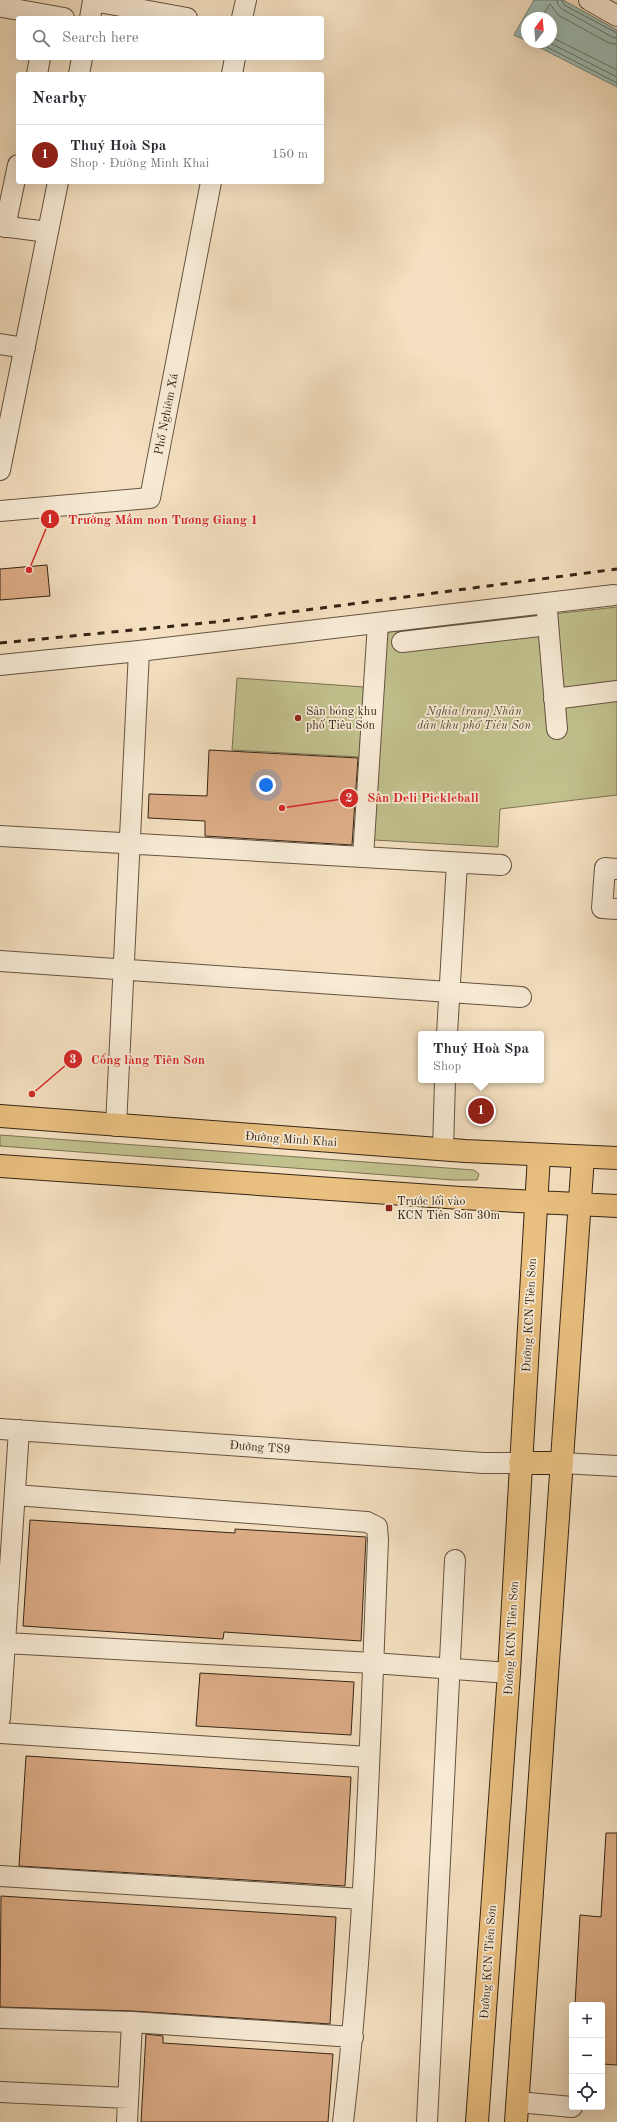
<!DOCTYPE html>
<meta charset="utf-8">
<style>
body{margin:0;font-family:"Old Standard TT",serif;background:#f2f2f3;color:#2b2b33}
.controls{position:absolute;right:12px;bottom:12px;display:grid;overflow:hidden;border-radius:4px;box-shadow:0 4px 16px #0002}
.controls button{width:36px;height:36px;display:grid;place-items:center;padding:0;border:0;border-bottom:1px solid #e1e1e2;background:#fff;color:#2b2b33;font:20px sans-serif}
.compass{position:absolute;left:521px;top:12px;width:36px;height:36px;border-radius:50%;background:#fff;box-shadow:0 4px 16px #0002;rotate:16deg}
.you{position:absolute;left:266px;top:785px;width:14px;height:14px;margin:-10px;border:3px solid #fff;border-radius:50%;background:#1a73e8;box-shadow:0 0 0 6px #1a73e833}
.badge{display:grid;place-items:center;width:26px;height:26px;border-radius:50%;background:#8f2418;color:#fff;font-size:13px;font-weight:700}
.pin{position:absolute;translate:-50% -50%;border:2px solid #fff;box-shadow:0 1px 4px #0006}
.popup{position:absolute;left:418px;top:1031px;width:126px;height:52px;box-sizing:border-box;display:grid;place-content:center;border-radius:4px;background:#fff;filter:drop-shadow(0 1px 3px #0005);font-size:13px;white-space:nowrap;color:#7c7c81}
.popup b{font-size:15px;color:#2b2b33}
.popup::after{content:'';position:absolute;left:50%;top:100%;margin-left:-8px;border:8px solid transparent;border-top-color:#fff}
.list{margin:0;padding:0;list-style:none}
h2{display:flex;justify-content:space-between;align-items:center;height:52px;margin:0;padding:0 16px;font-size:17px}
h2 small{font-size:13px;font-weight:400;color:#7c7c81}
.list li{display:grid;grid-template-columns:26px 1fr auto;gap:12px;align-items:center;box-sizing:border-box;height:60px;padding:0 16px;border-top:1px solid #e1e1e2}
.list b{display:block;font-size:15px;white-space:nowrap}
.list p{margin:0;font-size:13px;white-space:nowrap;color:#7c7c81}
.list em{font-size:13px;font-style:normal;color:#7c7c81}
.icon{flex:none;width:22px;height:22px;fill:none;stroke:currentColor;stroke-width:2;stroke-linecap:round;stroke-linejoin:round}
.map{position:relative;flex:none;width:617px;height:2122px;overflow:hidden}
.search{position:absolute;background:#fff;box-shadow:0 4px 16px #0002;left:16px;top:16px;width:308px;height:44px;display:flex;align-items:center;gap:10px;box-sizing:border-box;padding:0 14px;border-radius:4px;color:#7c7c81;font-size:15px}
.panel{position:absolute;background:#fff;box-shadow:0 4px 16px #0002;left:16px;top:72px;width:308px;height:112px;border-radius:4px}
.map>svg:first-child{display:block}
</style>
<div class="map">
<svg width="617" height="2122" viewBox="0 0 617 2122">
<rect width="100%" height="100%" fill="#f4e0c0"/>
<filter id="stains"><feTurbulence type="fractalNoise" baseFrequency=".005" numOctaves="4"/><feColorMatrix values="0 0 0 0 .2 0 0 0 0 .09 0 0 0 0 .02 0 0 0 .5 -.17"/></filter>
<radialGradient id="worn" r=".72"><stop offset=".6" stop-color="#630" stop-opacity="0"/><stop offset="1" stop-color="#630" stop-opacity=".3"/></radialGradient>
<path fill="#c1c18e" stroke="#7b7252" d="M617 607V795L500 809 498 847 374 840 385 638 389 632Z
M237 678 364 687 359 757 232 750Z
M0 1135 474 1170 479 1174 477 1180H453L0 1146Z"/>
<path fill="#9cbdb6" stroke="#738076" d="M534 0H563L617 30V87L529 42H551V18H527V41L514 35Z"/>
<g fill="none" stroke-linecap="round" stroke-linejoin="round">
<path stroke="#687066" stroke-width="1" d="M557 0 558 5 562 9 612 37 617 38
M562 0 564 5 617 33
M541 18 550 4 558 15 609 43 617 44
M551 37 617 70
M537 42 617 83
M548 42 617 77"/>
</g>
<path fill="#dcac86" stroke="#352415" d="M47 565 50 596 0 600V569Z
M209 750 358 758 352 845 205 836V821L148 818 149 794 207 796Z
M30 1520 235 1533V1529L366 1537 361 1641 224 1632 223 1639 23 1626Z
M200 1673 354 1682 351 1735 196 1726Z
M26 1756 351 1777 345 1886 19 1866Z
M606 1833H617V2065L602 2064V2005H575L580 1915 601 1917Z
M1 1896 336 1917 330 2024 133 2011 0 2007Z
M146 2034 163 2036V2043L333 2054 328 2122H141Z"/>
<g fill="none" stroke-linecap="round" stroke-linejoin="round">
<defs>
<path id="minor" d="M589 0 617 16
M2 7 64 18
M90 18 93 1 187 18
M242 18 246 0
M37 74 40 58
M79 74 82 58
M232 74 235 58
M0 226 48 232
M5 227 18 165
M0 344 25 348
M0 470 58 182
M0 511 150 498 211 182
M547 611 557 729
M402 642 548 625
M0 665 139 651 614 595
M554 699 617 691
M0 836 501 865
M363 857 378 623
M617 869 605 868 602 908 617 909
M0 961 521 997
M447 1034 457 863
M116 1126 139 651
M443 1150 445 1080
M0 1429 483 1463H520
M562 1463 617 1466
M15 1495 367 1522 377 1527 378 1540C370 1734 366 1929 343 2122
M5 1643 373 1663 509 1673
M0 1718 19 1430
M0 1733 369 1757
M0 1876 362 1899
M0 2018 132 2022 353 2037
M0 2092 128 2098
M518 2102 572 2107
M127 2122 132 2022
M427 2122 455 1560"/>
<path id="major" d="M0 1116 465 1151 617 1158
M0 1166 461 1198 617 1206
M520 1463H562
M477 2122 509 1673 539 1155
M516 2122 583 1157"/>
</defs>
<use href="#minor" stroke="#655340" stroke-width="22"/>
<use href="#major" stroke="#352415" stroke-width="24"/>
<use href="#minor" stroke="#f8ebd6" stroke-width="20"/>
<use href="#major" stroke="#eac080" stroke-width="22"/>
<path stroke="#352415" stroke-width="3" stroke-dasharray="7 7" stroke-linecap="butt" d="M0 643 215 622 617 569"/>
</g>
<g fill="#8f2418" stroke="#f8ebd6" stroke-width="1.5">
<circle cx="298" cy="718" r="4"/>
<rect x="385" y="1204" width="8" height="8" rx="2"/>
</g>
<g text-anchor="middle" stroke-width="3.5" stroke-linejoin="round" paint-order="stroke">
<g font-size="12" fill="#352415" stroke="#f8ebd6">
<text transform="translate(166 414) rotate(-79)" y="4">Phố Nghiêm Xá</text>
<text transform="translate(291 1139) rotate(4)" y="4">Đường Minh Khai</text>
<text transform="translate(529 1315) rotate(-87)" y="4">Đường KCN Tiên Sơn</text>
<text transform="translate(260 1447) rotate(4)" y="4">Đường TS9</text>
<text transform="translate(511 1638) rotate(-87)" y="4">Đường KCN Tiên Sơn</text>
<text transform="translate(488 1962) rotate(-86)" y="4">Đường KCN Tiên Sơn</text>
</g>
<g font-size="12" fill="#352415" stroke="#f8ebd6" text-anchor="start">
<text x="306" y="715">Sân bóng khu<tspan x="306" dy="14">phố Tiêu Sơn</tspan></text>
<text x="397" y="1205">Trước lối vào<tspan x="397" dy="14">KCN Tiên Sơn 30m</tspan></text>
</g>
<g font-size="12" font-style="italic" fill="#584b33" stroke="#f8ebd6">
<text x="474" y="715">Nghĩa trang Nhân<tspan x="474" dy="14">dân khu phố Tiêu Sơn</tspan></text>
</g>
</g>
<path fill="none" stroke="#d62828" stroke-width="1.5" d="M29 570L50 519M282 808L349 798M32 1094L73 1059"/>
<g fill="#d62828" stroke="#f8ebd6" stroke-width="1.5">
<circle cx="29" cy="570" r="4"/>
<circle cx="282" cy="808" r="4"/>
<circle cx="32" cy="1094" r="4"/>
<circle cx="50" cy="519" r="10"/>
<circle cx="349" cy="798" r="10"/>
<circle cx="73" cy="1059" r="10"/>
</g>
<g font-size="12" text-anchor="middle" font-weight="bold" fill="#fff">
<text x="50" y="523">1</text>
<text x="349" y="802">2</text>
<text x="73" y="1063">3</text>
</g>
<g font-size="13" text-anchor="middle" font-weight="bold" fill="#d62828" stroke="#f8ebd6" stroke-width="3.5" stroke-linejoin="round" paint-order="stroke">
<text x="163" y="524">Trường Mầm non Tương Giang 1</text>
<text x="423" y="802">Sân Deli Pickleball</text>
<text x="148" y="1064">Cổng làng Tiên Sơn</text>
</g>
<rect width="100%" height="100%" filter="url(#stains)"/>
<rect width="100%" height="100%" fill="url(#worn)"/>
</svg>
<div class="controls">
<button>+</button>
<button>−</button>
<button><svg class="icon" aria-label="locate" viewBox="0 0 24 24"><circle cx="12" cy="12" r="6"/><path d="M12 2v4M12 18v4M2 12h4M18 12h4"/></svg></button>
</div>
<svg class="compass" viewBox="-18 -18 36 36"><path d="M0-13l5 13h-10z" fill="#e53935"/><path d="M0 13l5-13h-10z" fill="#7c7c81"/></svg>
<div class="you"></div>
<div class="pin badge" style="left:481px;top:1111px">1</div>
<div class="popup"><b>Thuý Hoà Spa</b>Shop</div>
<div class="search"><svg class="icon" aria-label="search" viewBox="0 0 24 24"><circle cx="10" cy="10" r="6"/><path d="M15 15l6 6"/></svg>Search here</div>
<section class="panel">
<h2>Nearby<small></small></h2>
<ul class="list">
<li><span class="badge">1</span><div><b>Thuý Hoà Spa</b><p>Shop · Đường Minh Khai</p></div><em>150 m</em></li>
</ul>
</section>
</div>
